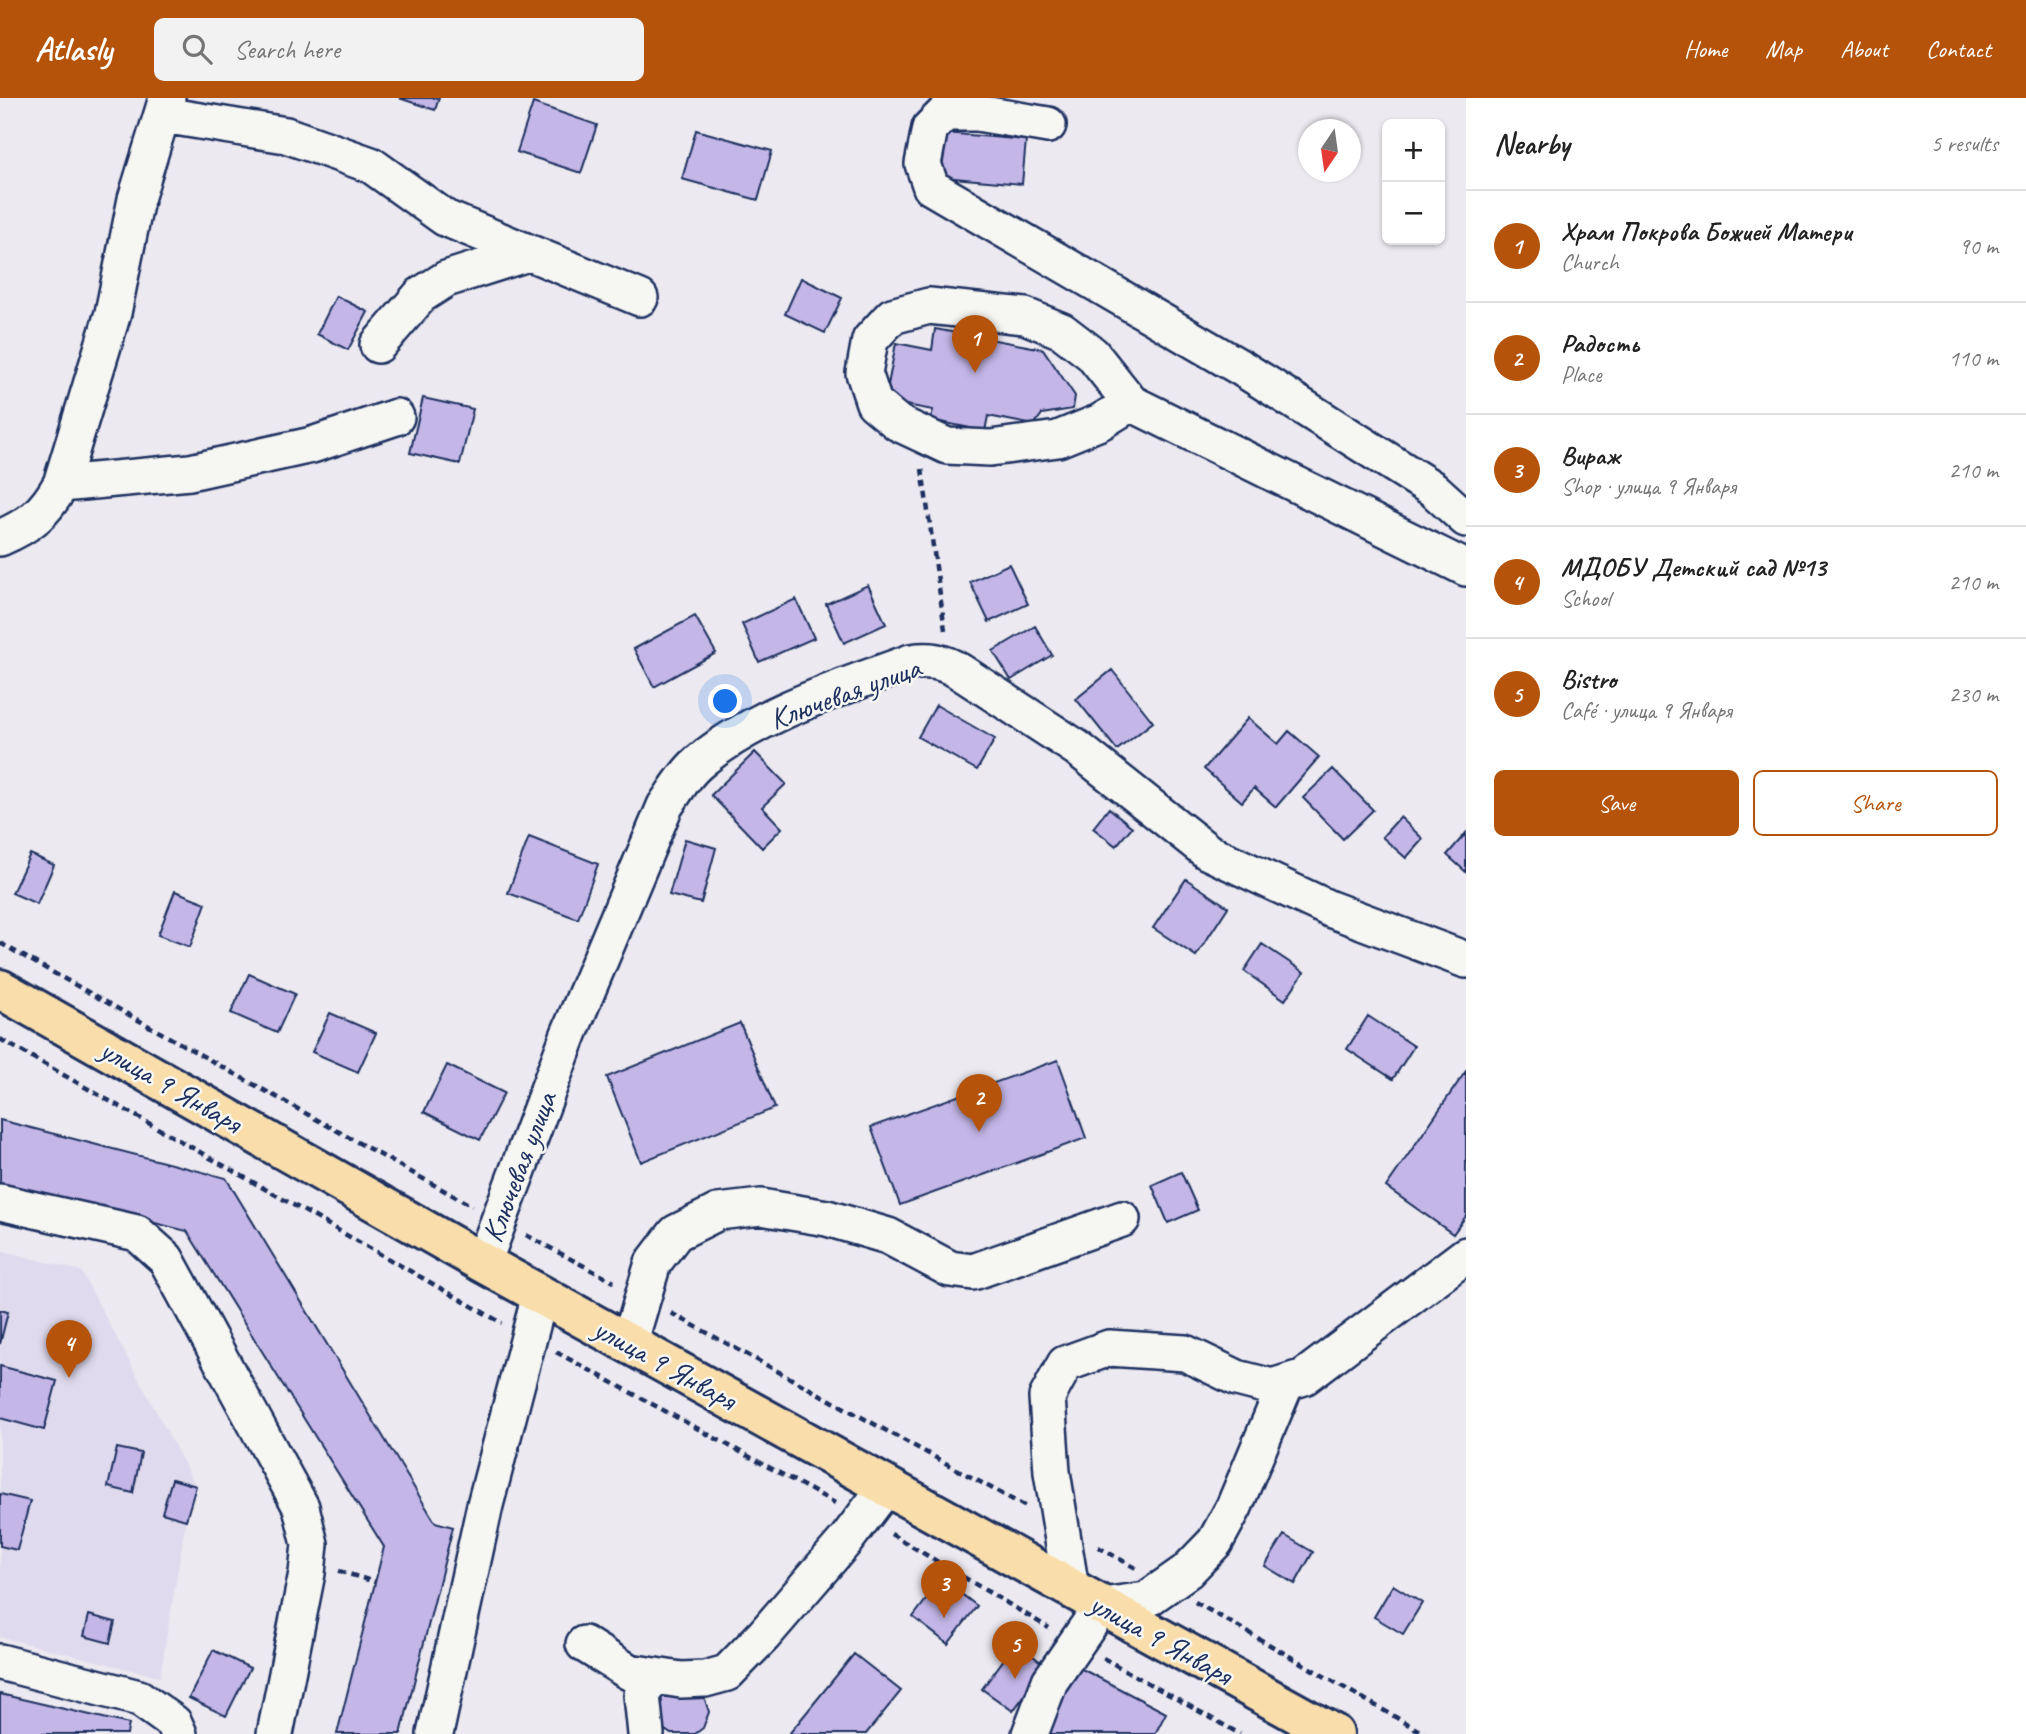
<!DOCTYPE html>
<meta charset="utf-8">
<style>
body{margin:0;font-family:Caveat,sans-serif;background:#f2f2f2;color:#222}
.controls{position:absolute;right:21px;top:21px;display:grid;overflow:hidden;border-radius:10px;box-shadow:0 2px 5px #0004}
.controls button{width:63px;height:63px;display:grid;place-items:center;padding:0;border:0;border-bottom:2px solid #e0e0e0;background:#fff;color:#222;font:35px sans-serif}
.compass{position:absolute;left:1298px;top:21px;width:63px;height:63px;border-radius:50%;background:#fff;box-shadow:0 2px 5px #0004;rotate:193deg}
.you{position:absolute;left:726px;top:604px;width:24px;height:24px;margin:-18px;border:5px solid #fff;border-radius:50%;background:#1a73e8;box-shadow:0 0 0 10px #1a73e833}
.badge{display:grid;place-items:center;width:46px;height:46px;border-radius:50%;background:#b45309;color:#fff;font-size:23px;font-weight:700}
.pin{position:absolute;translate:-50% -58px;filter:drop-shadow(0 2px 4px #0008)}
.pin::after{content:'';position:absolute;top:37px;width:24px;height:21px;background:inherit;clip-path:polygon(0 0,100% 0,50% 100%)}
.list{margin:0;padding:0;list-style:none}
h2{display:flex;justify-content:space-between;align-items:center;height:91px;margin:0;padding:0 28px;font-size:30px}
h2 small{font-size:23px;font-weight:400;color:#767676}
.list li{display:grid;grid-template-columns:46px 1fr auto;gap:21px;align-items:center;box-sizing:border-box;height:112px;padding:0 28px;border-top:2px solid #e0e0e0}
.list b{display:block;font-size:26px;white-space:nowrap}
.list p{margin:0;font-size:23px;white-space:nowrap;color:#767676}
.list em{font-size:23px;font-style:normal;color:#767676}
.actions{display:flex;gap:14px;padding:21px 28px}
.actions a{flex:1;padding:16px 0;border:2px solid #b45309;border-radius:10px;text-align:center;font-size:24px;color:#b45309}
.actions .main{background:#b45309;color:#fff}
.icon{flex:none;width:38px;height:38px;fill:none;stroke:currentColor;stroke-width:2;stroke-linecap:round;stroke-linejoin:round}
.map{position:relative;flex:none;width:1466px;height:1636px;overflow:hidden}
header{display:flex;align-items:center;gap:42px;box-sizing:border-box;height:98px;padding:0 35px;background:#b45309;color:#fff}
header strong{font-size:33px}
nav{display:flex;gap:38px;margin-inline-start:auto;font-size:24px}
.search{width:490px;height:63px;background:#f2f2f2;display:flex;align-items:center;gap:18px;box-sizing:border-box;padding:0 24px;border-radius:10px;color:#767676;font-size:26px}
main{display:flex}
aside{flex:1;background:#fff}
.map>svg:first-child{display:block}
</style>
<header>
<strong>Atlasly</strong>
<div class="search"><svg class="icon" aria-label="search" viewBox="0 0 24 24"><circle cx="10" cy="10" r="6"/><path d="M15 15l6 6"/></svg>Search here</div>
<nav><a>Home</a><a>Map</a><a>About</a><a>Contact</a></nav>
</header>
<main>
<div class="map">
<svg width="1466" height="1636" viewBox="0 0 1466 1636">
<rect width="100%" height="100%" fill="#ece9f0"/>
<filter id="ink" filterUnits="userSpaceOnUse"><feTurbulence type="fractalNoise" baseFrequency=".0143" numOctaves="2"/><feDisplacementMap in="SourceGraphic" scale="14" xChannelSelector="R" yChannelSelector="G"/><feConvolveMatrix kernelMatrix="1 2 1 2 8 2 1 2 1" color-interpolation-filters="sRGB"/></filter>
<g filter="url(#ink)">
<path fill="#e0daee" d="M0 1152 81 1173 196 1388 186 1422 160 1579 0 1539Z"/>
<path fill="#c4b7e8" stroke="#1b2f5e" stroke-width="2" d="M399 0H439L435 12Z
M533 5 597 27 581 75 517 54Z
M696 32 772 53 758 102 682 81Z
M945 35 1026 42 1022 86 942 79Z
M801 180 842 200 825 235 785 216Z
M336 198 368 214 348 252 317 236Z
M935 231 1043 251 1075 298 1073 311 1042 316 1034 327 988 318 985 333 931 322 933 312 885 303 896 245 932 252Z
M423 300 473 311 460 366 410 355Z
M1009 466 1028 506 989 524 970 484Z
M868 487 886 526 844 545 826 506Z
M796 501 814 540 759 564 742 526Z
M695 518 716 555 654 589 634 551Z
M1035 528 1052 557 1011 582 993 553Z
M1112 572 1153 624 1117 652 1076 601Z
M936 607 995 641 977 672 918 639Z
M1248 620 1278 646 1289 633 1319 659 1276 709 1254 690 1242 704 1204 671Z
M755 654 786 686 762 709 782 730 762 750 711 697Z
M1333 671 1373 712 1343 741 1303 700Z
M1109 710 1132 729 1116 748 1093 730Z
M1400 719 1423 741 1406 760 1382 739Z
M1466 735V774L1447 757Z
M529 739 598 766 578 821 508 795Z
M685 741 716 750 701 805 669 797Z
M30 756 54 767 37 806 12 795Z
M1186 781 1228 809 1196 858 1153 830Z
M175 793 206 805 190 849 158 837Z
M1262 846 1304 874 1285 902 1244 873Z
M249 876 295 896 277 935 231 915Z
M330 915 376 935 358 974 312 954Z
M1368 918 1414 948 1393 981 1347 951Z
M740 925 775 1010 641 1064 607 979Z
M1058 962 1086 1040 900 1107 871 1029Z
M447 967 504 995 480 1042 424 1014Z
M1466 973V1118L1453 1136 1386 1089Z
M0 1022 226 1080 435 1424 453 1429 401 1636H337L384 1449 187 1133 0 1086Z
M1181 1074 1198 1112 1168 1125 1152 1087Z
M0 1212 8 1214 0 1246Z
M0 1268 57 1283 44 1332 0 1320Z
M117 1350 141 1355 133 1395 108 1389Z
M172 1381 196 1388 186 1422 162 1415Z
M0 1396 30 1403 17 1452 0 1448Z
M1284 1437 1313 1454 1295 1486 1265 1468Z
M942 1481 977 1508 948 1546 913 1519Z
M1393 1487 1422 1505 1403 1536 1374 1519Z
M89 1517 115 1524 110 1545 84 1538Z
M1016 1545 1046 1568 1013 1613 982 1591Z
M213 1552 250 1570 226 1618 189 1600Z
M854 1556 901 1593 866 1636H789Z
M1078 1569 1166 1615 1155 1636H1043Z
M698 1593 704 1599 709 1614 703 1630 695 1636H671L665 1632 660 1625 658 1608 661 1601 667 1594Z
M0 1596 129 1626 127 1636H0Z"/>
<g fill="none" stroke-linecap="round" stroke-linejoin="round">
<defs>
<path id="minor" d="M163 17 286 37 371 67 445 120 640 200
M1048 27 977 15H945L930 30 923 66 931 89 1243 271 1433 391 1466 421
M378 247 421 197 446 181 528 155
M1131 305 1100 324 1058 341 990 350 947 348 898 325 874 305 864 275 870 242 892 218 929 208 1025 218 1062 233 1092 256 1131 305 1466 470
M61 386 190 374 312 347 396 319
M0 440C30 427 45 415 61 386L113 215 136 101 167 0
M0 1104 137 1135 166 1161 301 1409 310 1446 307 1475 275 1636
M483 1165 569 936 665 708C675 694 684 677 698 665 755 616 841 590 911 564 930 561 942 563 959 573L1077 650 1208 754 1330 811 1466 862
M629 1246 653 1165 676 1135 718 1114 761 1109 827 1120 888 1138 950 1171 973 1174 1122 1121
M1071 1491 1052 1374 1047 1299 1065 1266 1109 1250 1185 1255 1237 1280 1272 1289 1304 1279 1466 1157
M584 1546 629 1574 681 1582 705 1581 727 1575 764 1537 846 1442 887 1388
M0 1564 139 1600 174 1625 179 1636
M435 1636 485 1407 540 1197
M646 1636 642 1597 652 1578
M1030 1636 1050 1583 1102 1508 1146 1502 1187 1473 1215 1444 1234 1409 1286 1285"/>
<path id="major" d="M0 891 483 1165 1334 1636"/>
</defs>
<use href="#minor" stroke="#1b2f5e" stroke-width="40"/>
<use href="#major" stroke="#1b2f5e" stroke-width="44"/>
<path stroke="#1b2f5e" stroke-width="4.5" stroke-dasharray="7 5" stroke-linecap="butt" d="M922 371 945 532
M0 845 472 1108
M0 941 502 1225
M526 1137 614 1184
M671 1215 1026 1409
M556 1254 835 1405
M891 1436 1049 1530
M1098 1449 1136 1470
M339 1473 375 1484
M1195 1504 1425 1636
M1103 1560 1240 1636"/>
<use href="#minor" stroke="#f6f6f2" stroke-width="35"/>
<use href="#major" stroke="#f9deab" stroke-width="38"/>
</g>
</g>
<g text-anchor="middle" stroke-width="5" stroke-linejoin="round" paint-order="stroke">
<g font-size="30" fill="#1b2f5e" stroke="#f6f6f2">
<text transform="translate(845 595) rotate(-20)" y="10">Ключевая улица</text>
<text transform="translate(171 988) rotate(30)" y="10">улица 9 Января</text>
<text transform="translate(519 1069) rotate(-69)" y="10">Ключевая улица</text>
<text transform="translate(665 1266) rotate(29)" y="10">улица 9 Января</text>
<text transform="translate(1161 1541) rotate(29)" y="10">улица 9 Января</text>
</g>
</g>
</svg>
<div class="controls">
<button>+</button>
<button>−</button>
</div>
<svg class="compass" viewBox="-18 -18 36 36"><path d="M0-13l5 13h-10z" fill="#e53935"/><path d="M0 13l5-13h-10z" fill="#767676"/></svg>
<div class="you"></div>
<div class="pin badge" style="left:975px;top:275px">1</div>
<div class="pin badge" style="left:979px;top:1034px">2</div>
<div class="pin badge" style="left:944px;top:1520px">3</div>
<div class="pin badge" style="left:69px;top:1280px">4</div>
<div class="pin badge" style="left:1015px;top:1581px">5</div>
</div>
<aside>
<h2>Nearby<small>5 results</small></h2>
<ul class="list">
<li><span class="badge">1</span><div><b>Храм Покрова Божией Матери</b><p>Church</p></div><em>90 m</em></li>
<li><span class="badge">2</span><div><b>Радость</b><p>Place</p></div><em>110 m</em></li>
<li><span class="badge">3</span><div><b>Вираж</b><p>Shop · улица 9 Января</p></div><em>210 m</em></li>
<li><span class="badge">4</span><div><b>МДОБУ Детский сад №13</b><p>School</p></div><em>210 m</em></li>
<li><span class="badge">5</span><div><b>Bistro</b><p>Café · улица 9 Января</p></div><em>230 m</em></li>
</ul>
<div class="actions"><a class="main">Save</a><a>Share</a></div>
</aside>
</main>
